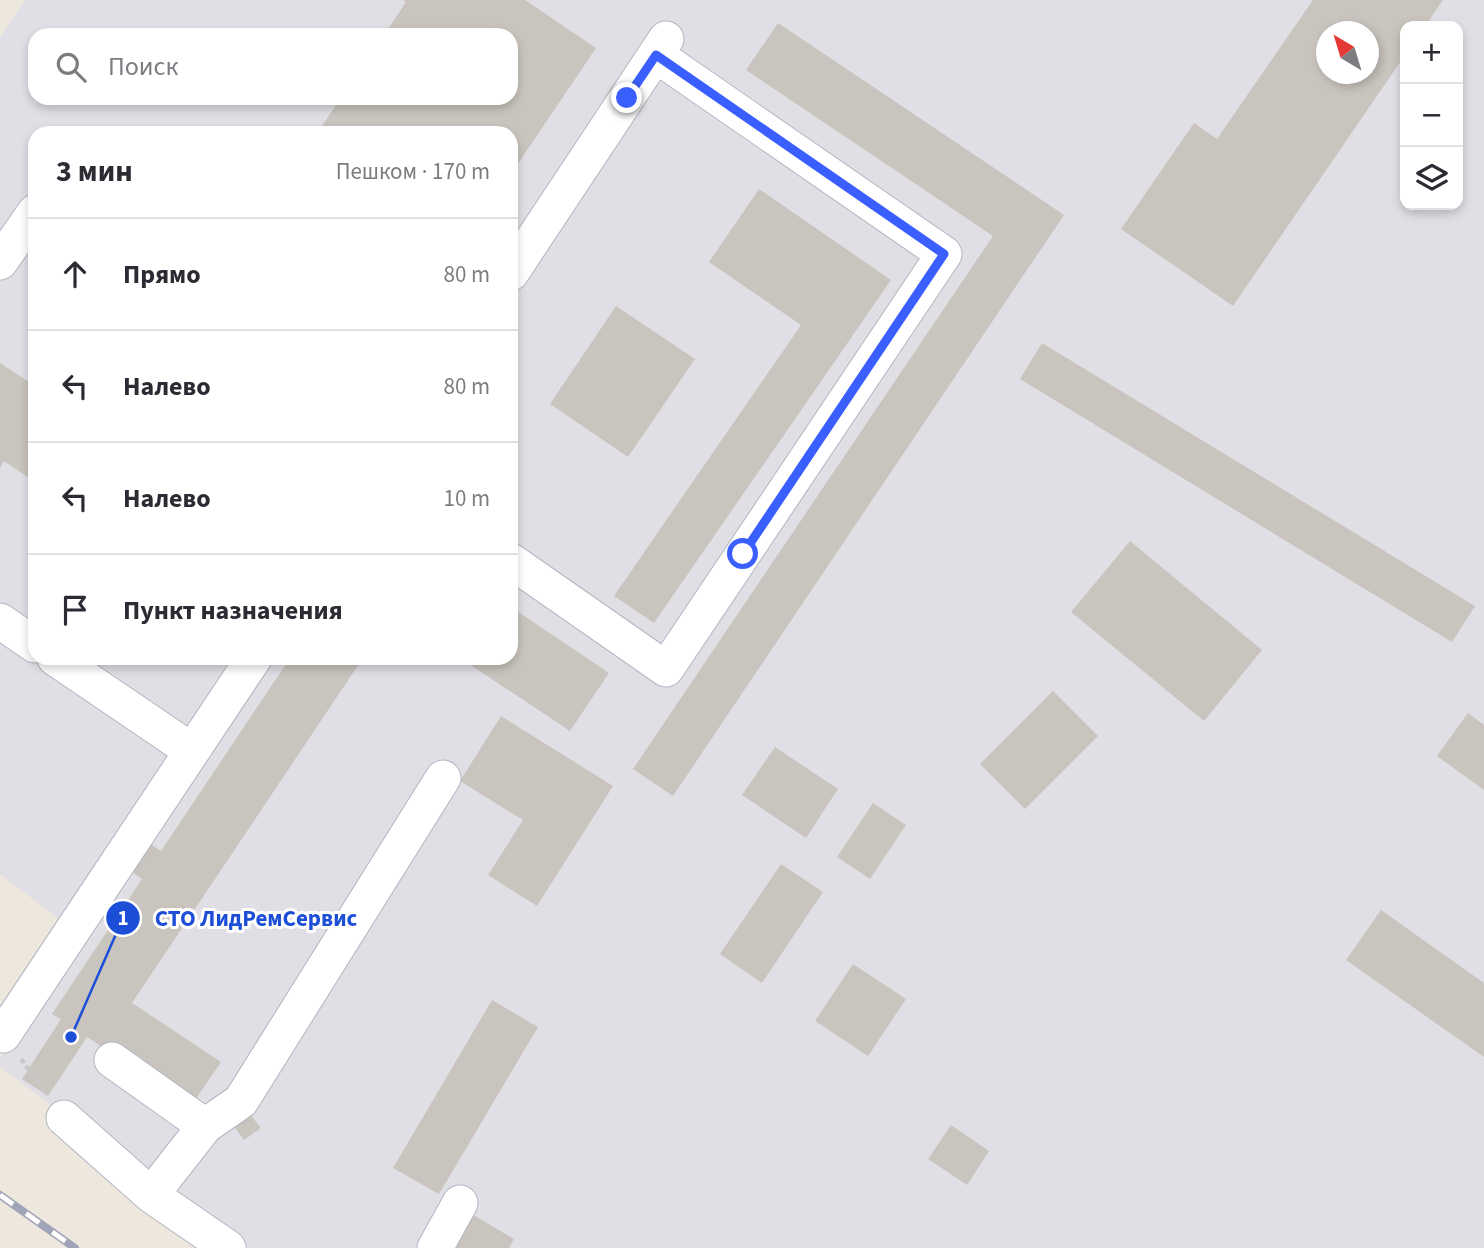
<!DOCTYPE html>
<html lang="ru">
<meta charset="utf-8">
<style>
body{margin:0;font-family:"Source Sans 3",sans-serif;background:#f2f2f3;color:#2b2b33}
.controls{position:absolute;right:21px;top:21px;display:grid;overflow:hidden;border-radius:14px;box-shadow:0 4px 10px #0003}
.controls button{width:63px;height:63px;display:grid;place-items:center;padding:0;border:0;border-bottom:2px solid #e1e1e2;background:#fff;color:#2b2b33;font:35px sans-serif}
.compass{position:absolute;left:1316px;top:21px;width:63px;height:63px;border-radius:50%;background:#fff;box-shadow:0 4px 10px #0003;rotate:322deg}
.stop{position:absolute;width:21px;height:21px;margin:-16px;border:5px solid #3b5ffe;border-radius:50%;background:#fff}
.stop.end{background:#3b5ffe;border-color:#fff;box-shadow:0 2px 7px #0008}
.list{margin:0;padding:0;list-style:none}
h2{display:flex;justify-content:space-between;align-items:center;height:91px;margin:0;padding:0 28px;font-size:30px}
h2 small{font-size:23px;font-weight:400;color:#7c7c81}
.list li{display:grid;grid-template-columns:46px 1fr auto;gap:21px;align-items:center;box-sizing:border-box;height:112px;padding:0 28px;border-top:2px solid #e1e1e2}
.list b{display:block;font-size:26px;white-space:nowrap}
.list em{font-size:23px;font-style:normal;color:#7c7c81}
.icon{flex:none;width:38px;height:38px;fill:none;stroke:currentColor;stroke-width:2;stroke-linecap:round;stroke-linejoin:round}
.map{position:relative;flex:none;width:1484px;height:1248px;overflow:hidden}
.search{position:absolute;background:#fff;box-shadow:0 4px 10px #0003;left:28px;top:28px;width:490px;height:77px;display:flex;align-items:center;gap:18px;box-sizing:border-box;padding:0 24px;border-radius:21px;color:#7c7c81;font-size:26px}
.panel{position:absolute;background:#fff;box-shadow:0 4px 10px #0003;left:28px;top:126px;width:490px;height:539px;border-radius:21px}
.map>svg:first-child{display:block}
</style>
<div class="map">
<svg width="1484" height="1248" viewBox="0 0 1484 1248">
<rect width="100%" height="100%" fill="#eee7de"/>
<path fill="#e1dfe6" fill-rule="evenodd" d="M25 0H1484V1248H243L0 1067V1058L80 935 0 874V37ZM1405 26H1458V205H1405ZM1326 32H1368V74H1326ZM35 35H511V98H35ZM35 133H511V658H35Z"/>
<path fill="#c9c4bd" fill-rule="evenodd" d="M403 0H525L596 48 511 174V133H317L341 98H511V35H384L406 2Z
M1313 0H1443L1425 26H1405V55L1233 306 1121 229 1194 123 1217 139ZM1326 32H1368V74H1326Z
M778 23 1064 215 673 796 633 769 993 236 746 70Z
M759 189 891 280 654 623 614 596 801 325 709 262Z
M616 306 695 359 628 457 550 404Z
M1042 343 1475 606 1452 642 1020 379Z
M0 363 35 386V469L29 478 4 461 0 468Z
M1130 541 1262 650 1204 721 1071 612Z
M511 607 609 673 570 731 460 658H511Z
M290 658H363L132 1003 221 1062 191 1106 87 1037 48 1096 22 1079 61 1019 52 1014 142 879 119 863 137 835 161 851Z
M1053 691 1098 736 1025 809 980 764Z
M1468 713 1484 725V790L1437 756Z
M501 716 613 786 537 906 488 875 523 820 460 781Z
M775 747 838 789 806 838 742 795Z
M873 803 906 825 870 879 837 857Z
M781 864 823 892 762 983 720 954Z
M1381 910 1484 983V1057L1346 960Z
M853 964 906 999 868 1056 815 1021Z
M492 1000 538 1027 439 1194 393 1168Z
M246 1109 261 1128 244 1140 230 1121Z
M951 1125 989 1151 967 1185 928 1159Z
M470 1213 514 1239 509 1248H450Z"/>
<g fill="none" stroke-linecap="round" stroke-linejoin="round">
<defs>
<path id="minor" d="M0 262 35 212
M511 273 666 39
M511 561 666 669 944 254 656 55
M0 621 35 645
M55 658 192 751
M3 1035 254 658
M112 1060 205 1126 151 1195
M64 1118 151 1195 228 1248
M205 1126 241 1101 443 778
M435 1248 460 1203"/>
</defs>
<use href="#minor" stroke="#b2b5c0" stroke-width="37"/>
<path stroke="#c8c8c8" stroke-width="4.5" stroke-dasharray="5 3.5" stroke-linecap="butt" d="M21 1059 47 1094"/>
<use href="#minor" stroke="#fff" stroke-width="35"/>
<defs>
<path id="rail" d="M0 1195 75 1248"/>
</defs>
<use href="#rail" stroke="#a0a4b7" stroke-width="8"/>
<use href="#rail" stroke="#fff" stroke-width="5" stroke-dasharray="16" stroke-linecap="butt"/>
</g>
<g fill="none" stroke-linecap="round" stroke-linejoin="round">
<path stroke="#3b5ffe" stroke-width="9" d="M627 98 656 55 944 254 743 554"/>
</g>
<path fill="none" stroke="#1d4ed8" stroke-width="2.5" d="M71 1037L123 918"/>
<g fill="#1d4ed8" stroke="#fff" stroke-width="2.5">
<circle cx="71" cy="1037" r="7"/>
<circle cx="123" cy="918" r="18"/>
</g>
<g font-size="21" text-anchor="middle" font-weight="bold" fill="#fff">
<text x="123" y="925">1</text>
</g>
<g font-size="23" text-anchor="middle" font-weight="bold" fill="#1d4ed8" stroke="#fff" stroke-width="6" stroke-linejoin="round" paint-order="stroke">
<text x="256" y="926">СТО ЛидРемСервис</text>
</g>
</svg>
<div class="controls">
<button>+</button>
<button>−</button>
<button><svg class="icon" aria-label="layers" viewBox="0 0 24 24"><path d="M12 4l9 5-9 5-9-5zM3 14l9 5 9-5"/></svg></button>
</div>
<svg class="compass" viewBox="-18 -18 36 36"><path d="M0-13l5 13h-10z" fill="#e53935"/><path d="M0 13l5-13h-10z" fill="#7c7c81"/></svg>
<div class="stop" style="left:743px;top:554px"></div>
<div class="stop end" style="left:627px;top:98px"></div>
<div class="search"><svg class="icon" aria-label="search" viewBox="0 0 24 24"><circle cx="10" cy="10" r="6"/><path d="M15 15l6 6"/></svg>Поиск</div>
<section class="panel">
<h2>3 мин<small>Пешком · 170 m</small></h2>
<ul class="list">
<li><svg class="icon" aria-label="ahead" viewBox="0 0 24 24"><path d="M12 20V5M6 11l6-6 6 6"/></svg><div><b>Прямо</b></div><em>80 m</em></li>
<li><svg class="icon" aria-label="left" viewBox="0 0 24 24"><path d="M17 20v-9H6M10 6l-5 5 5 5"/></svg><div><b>Налево</b></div><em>80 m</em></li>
<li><svg class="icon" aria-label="left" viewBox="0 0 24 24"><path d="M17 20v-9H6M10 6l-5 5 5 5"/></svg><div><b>Налево</b></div><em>10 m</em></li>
<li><svg class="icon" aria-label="arrive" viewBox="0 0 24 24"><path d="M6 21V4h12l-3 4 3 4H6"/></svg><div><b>Пункт назначения</b></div></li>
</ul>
</section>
</div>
